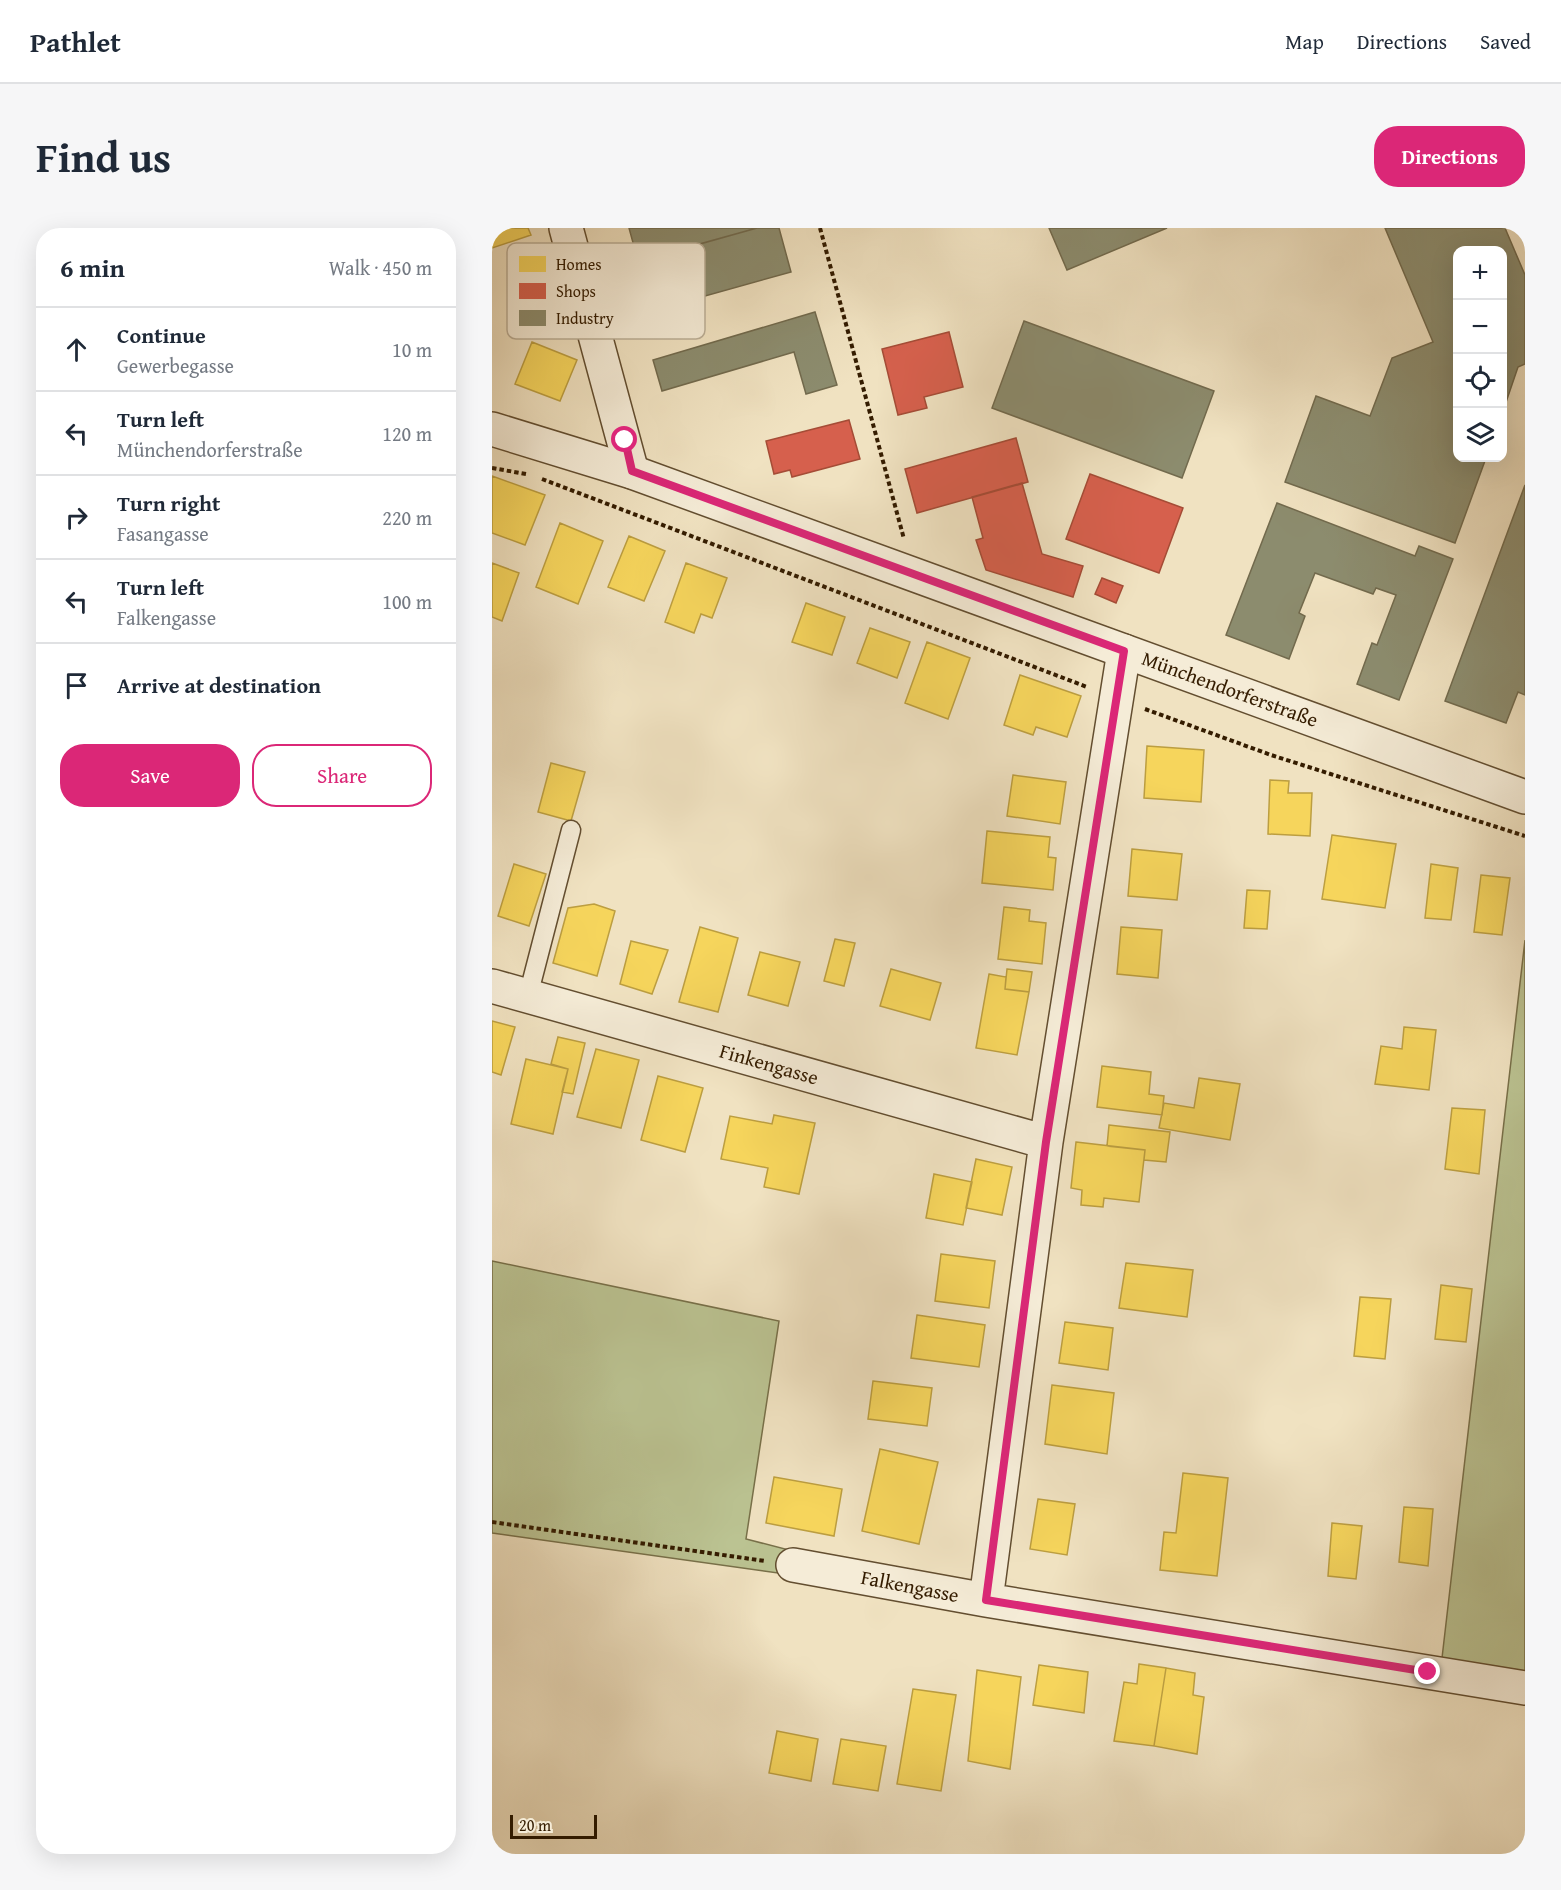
<!DOCTYPE html>
<meta charset="utf-8">
<style>
body{margin:0;font-family:"Gentium Book Plus",serif;background:#f6f6f7;color:#1f2937}
.controls{position:absolute;right:18px;top:18px;display:grid;overflow:hidden;border-radius:12px;box-shadow:0 6px 24px #0002}
.controls button{width:54px;height:54px;display:grid;place-items:center;padding:0;border:0;border-bottom:2px solid #e0e1e3;background:#fff;color:#1f2937;font:30px sans-serif}
.scale{position:absolute;left:18px;bottom:15px;width:87px;box-sizing:border-box;padding-left:6px;border:3px solid #341c00;border-top:0;font-size:16px;line-height:21px;white-space:nowrap;color:#341c00;-webkit-text-stroke:4px #f5ecd7;paint-order:stroke}
.stop{position:absolute;width:18px;height:18px;margin:-14px;border:4px solid #db2777;border-radius:50%;background:#fff}
.stop.end{background:#db2777;border-color:#fff;box-shadow:0 2px 6px #0008}
.list{margin:0;padding:0;list-style:none}
h2{display:flex;justify-content:space-between;align-items:center;height:78px;margin:0;padding:0 24px;font-size:26px}
h2 small{font-size:20px;font-weight:400;color:#747a83}
.list li{display:grid;grid-template-columns:39px 1fr auto;gap:18px;align-items:center;box-sizing:border-box;height:84px;padding:0 24px;border-top:2px solid #e0e1e3}
.list b{display:block;font-size:22px;white-space:nowrap}
.list p{margin:0;font-size:20px;white-space:nowrap;color:#747a83}
.list em{font-size:20px;font-style:normal;color:#747a83}
.actions{display:flex;gap:12px;padding:18px 24px}
.actions a{flex:1;padding:14px 0;border:2px solid #db2777;border-radius:24px;text-align:center;font-size:21px;color:#db2777}
.actions .main{background:#db2777;color:#fff}
.icon{flex:none;width:33px;height:33px;fill:none;stroke:currentColor;stroke-width:2;stroke-linecap:round;stroke-linejoin:round}
.map{position:relative;flex:none;width:1033px;height:1626px;overflow:hidden;border-radius:24px}
header{display:flex;align-items:center;gap:36px;box-sizing:border-box;height:84px;padding:0 30px;background:#fff;border-bottom:2px solid #e0e1e3}
header strong{font-size:28px}
nav{display:flex;gap:33px;margin-inline-start:auto;font-size:21px}
.intro{display:flex;align-items:center;justify-content:space-between;box-sizing:border-box;height:144px;padding:0 36px}
h1{margin:0;font-size:42px}
.button{padding:15px 27px;border-radius:24px;background:#db2777;color:#fff;font-size:21px;font-weight:700}
main{display:flex;gap:36px;padding:0 36px}
aside{flex:1;background:#fff;border-radius:24px;box-shadow:0 6px 24px #0002}
.map>svg:first-child{display:block}
</style>
<header>
<strong>Pathlet</strong>
<nav><a>Map</a><a>Directions</a><a>Saved</a></nav>
</header>
<div class="intro"><h1>Find us</h1><a class="button">Directions</a></div>
<main>
<aside>
<h2>6 min<small>Walk · 450 m</small></h2>
<ul class="list">
<li><svg class="icon" aria-label="ahead" viewBox="0 0 24 24"><path d="M12 20V5M6 11l6-6 6 6"/></svg><div><b>Continue</b><p>Gewerbegasse</p></div><em>10 m</em></li>
<li><svg class="icon" aria-label="left" viewBox="0 0 24 24"><path d="M17 20v-9H6M10 6l-5 5 5 5"/></svg><div><b>Turn left</b><p>Münchendorferstraße</p></div><em>120 m</em></li>
<li><svg class="icon" aria-label="right" viewBox="0 0 24 24"><path d="M7 20v-9h11M14 6l5 5-5 5"/></svg><div><b>Turn right</b><p>Fasangasse</p></div><em>220 m</em></li>
<li><svg class="icon" aria-label="left" viewBox="0 0 24 24"><path d="M17 20v-9H6M10 6l-5 5 5 5"/></svg><div><b>Turn left</b><p>Falkengasse</p></div><em>100 m</em></li>
<li><svg class="icon" aria-label="arrive" viewBox="0 0 24 24"><path d="M6 21V4h12l-3 4 3 4H6"/></svg><div><b>Arrive at destination</b></div></li>
</ul>
<div class="actions"><a class="main">Save</a><a>Share</a></div>
</aside>
<div class="map">
<svg width="1033" height="1626" viewBox="0 0 1033 1626">
<rect width="100%" height="100%" fill="#f0e2c1"/>
<filter id="stains"><feTurbulence type="fractalNoise" baseFrequency=".00333" numOctaves="4"/><feColorMatrix values="0 0 0 0 .2 0 0 0 0 .09 0 0 0 0 .02 0 0 0 .5 -.17"/></filter>
<radialGradient id="worn" r=".72"><stop offset=".6" stop-color="#630" stop-opacity="0"/><stop offset="1" stop-color="#630" stop-opacity=".3"/></radialGradient>
<path fill="#bbc392" stroke="#787049" stroke-width="1.5" d="M1033 712V1443L950 1430Z
M0 1033 287 1093 254 1311 297 1322 293 1346 0 1305Z"/>
<path fill="#f6d55c" stroke="#bc9e40" stroke-width="1.5" d="M0 0H36L39 7 0 20Z
M40 114 85 132 68 173 23 156Z
M0 248 53 267 33 317 0 305Z
M68 295 111 313 86 376 44 359Z
M137 308 173 323 152 373 116 359Z
M0 335 27 345 10 393 0 389Z
M194 335 235 350 220 390 209 386 202 405 173 394Z
M314 375 353 389 340 427 300 414Z
M378 400 418 414 405 450 365 435Z
M435 414 478 430 456 491 413 475Z
M528 447 589 468 575 509 544 499 541 507 512 497Z
M655 518 712 522 709 574 652 570Z
M59 535 93 544 79 593 46 584Z
M521 547 574 554 568 596 515 588Z
M778 552 797 553 796 565H820L818 608 776 606Z
M495 603 558 609 556 629 564 630 561 662 490 655Z
M840 607 904 616 893 680 830 671Z
M640 621 690 626 685 672 636 668Z
M22 636 54 646 37 698 6 688Z
M939 636 966 640 959 692 933 690Z
M989 647 1018 650 1010 707 982 704Z
M755 662 778 663 775 701 752 700Z
M102 676 123 683 105 748 61 735 76 680Z
M512 679 538 682 537 693 554 695 550 736 506 731Z
M208 699 246 710 226 784 187 774Z
M629 699 670 702 666 750 625 746Z
M343 711 363 715 352 758 332 753Z
M139 713 176 722 160 766 128 756Z
M268 724 308 734 296 778 256 767Z
M399 741 449 755 438 792 388 778Z
M515 741 540 744 537 764 513 761Z
M497 746 514 749 513 761 537 764 525 827 484 820Z
M0 793 23 799 9 847 0 844Z
M912 799 944 802 937 862 883 856 889 818 910 821Z
M66 809 93 815 81 866 70 864 76 841 59 836Z
M104 821 147 832 129 900 85 889Z
M34 831 76 841 61 906 19 896Z
M610 838 659 844 657 866 672 868 670 887 605 879Z
M166 848 211 860 193 924 149 912Z
M707 850 748 856 738 912 667 900 672 875 702 880Z
M960 880 993 882 987 946 953 941Z
M282 887 323 895 307 966 272 959 276 940 229 931 238 888 280 896Z
M617 897 678 904 674 934 652 932 653 922 615 918Z
M584 914 653 922 647 974 612 970 611 979 589 977 590 962 579 960Z
M484 931 520 939 510 987 474 980Z
M442 946 480 954 471 997 434 990Z
M449 1026 503 1033 497 1080 443 1073Z
M634 1035 701 1042 695 1089 627 1080Z
M949 1057 980 1061 974 1114 943 1111Z
M868 1069 899 1071 893 1131 862 1128Z
M425 1087 493 1097 487 1139 419 1130Z
M573 1094 621 1100 616 1142 567 1135Z
M381 1153 440 1160 435 1198 376 1191Z
M560 1157 622 1165 615 1226 553 1216Z
M388 1221 446 1234 427 1316 370 1303Z
M691 1245 736 1250 725 1348 668 1342 672 1304 684 1305Z
M282 1249 350 1261 342 1308 274 1295Z
M546 1271 583 1276 575 1327 538 1321Z
M912 1279 941 1281 936 1338 907 1334Z
M840 1295 870 1298 864 1351 836 1348Z
M647 1436 674 1440 662 1518 622 1513 632 1454 645 1456Z
M547 1437 596 1444 592 1485 541 1477Z
M674 1440 703 1445 701 1467 712 1469 705 1526 662 1518Z
M485 1442 529 1449 518 1541 476 1533Z
M421 1461 464 1467 449 1563 405 1556Z
M285 1503 326 1511 319 1553 277 1545Z
M349 1511 394 1518 386 1563 341 1556Z"/>
<path fill="#d6604d" stroke="#a54c36" stroke-width="1.5" d="M457 104 471 159 432 169 435 180 406 187 390 121Z
M357 192 368 231 300 249 298 242 282 246 274 213Z
M524 210 536 254 425 285 413 241Z
M598 246 691 280 667 345 574 311Z
M530 255 550 326 591 338 581 369 494 342 484 312 491 310 480 269Z
M610 350 631 358 624 375 603 366Z"/>
<path fill="#8c8c6e" stroke="#726a4d" stroke-width="1.5" d="M137 0H265L146 33Z
M265 0H287L299 44 195 73 197 81 141 97 129 55 174 42 169 27Z
M557 0H675L575 42Z
M893 0H1013L1033 47V136L1026 139 1011 183V22H966V230H994L963 315 793 254 824 168 878 188 900 130 941 114Z
M323 84 345 157 314 166 302 124 170 163 161 132Z
M532 93 722 163 690 250 500 180Z
M1033 257V467L1026 464 1014 495 953 473Z
M785 275 923 328 927 318 961 331 907 472 865 456 880 415 885 417 904 367 884 360 881 366 823 345 807 385 813 388 797 431 734 407Z"/>
<g fill="none" stroke-linecap="round" stroke-linejoin="round">
<defs>
<path id="service" d="M36 768 79 602"/>
<path id="minor" d="M74 0 140 244
M0 758 554 914
M301 1337 494 1372 1033 1460
M494 1372 554 914 632 423"/>
<path id="tertiary" d="M0 201 140 244 1033 569"/>
</defs>
<use href="#service" stroke="#634e30" stroke-width="21"/>
<use href="#minor" stroke="#634e30" stroke-width="36"/>
<use href="#tertiary" stroke="#634e30" stroke-width="36"/>
<path stroke="#341c00" stroke-width="4" stroke-dasharray="4.5 3" stroke-linecap="butt" d="M328 0 412 311
M0 240 34 246
M50 251 595 459
M653 481 779 527 1033 608
M0 1294 273 1333"/>
<use href="#service" stroke="#f5ecd7" stroke-width="18"/>
<use href="#minor" stroke="#f5ecd7" stroke-width="33"/>
<use href="#tertiary" stroke="#f5ecd7" stroke-width="33"/>
</g>
<g fill="none" stroke-linecap="round" stroke-linejoin="round">
<path stroke="#db2777" stroke-width="8" d="M133 212 140 243 632 423 554 914 494 1372 936 1444"/>
</g>
<g text-anchor="middle" stroke-width="6" stroke-linejoin="round" paint-order="stroke">
<g font-size="20" fill="#341c00" stroke="#f5ecd7">
<text transform="translate(738 461) rotate(20)" y="7">Münchendorferstraße</text>
<text transform="translate(277 836) rotate(16)" y="7">Finkengasse</text>
<text transform="translate(418 1358) rotate(11)" y="7">Falkengasse</text>
</g>
</g>
<rect x="15" y="15" width="198" height="96" rx="9" fill="#f5ecd7" stroke="#bbae96" stroke-width="1.5"/>
<rect x="27" y="28" width="27" height="16" fill="#f6d55c"/>
<rect x="27" y="55" width="27" height="16" fill="#d6604d"/>
<rect x="27" y="82" width="27" height="16" fill="#8c8c6e"/>
<g font-size="16" fill="#341c00">
<text x="64" y="42">Homes</text>
<text x="64" y="69">Shops</text>
<text x="64" y="96">Industry</text>
</g>
<rect width="100%" height="100%" filter="url(#stains)"/>
<rect width="100%" height="100%" fill="url(#worn)"/>
</svg>
<div class="controls">
<button>+</button>
<button>−</button>
<button><svg class="icon" aria-label="locate" viewBox="0 0 24 24"><circle cx="12" cy="12" r="6"/><path d="M12 2v4M12 18v4M2 12h4M18 12h4"/></svg></button>
<button><svg class="icon" aria-label="layers" viewBox="0 0 24 24"><path d="M12 4l9 5-9 5-9-5zM3 14l9 5 9-5"/></svg></button>
</div>
<div class="scale">20 m</div>
<div class="stop" style="left:133px;top:212px"></div>
<div class="stop end" style="left:936px;top:1444px"></div>
</div>
</main>
